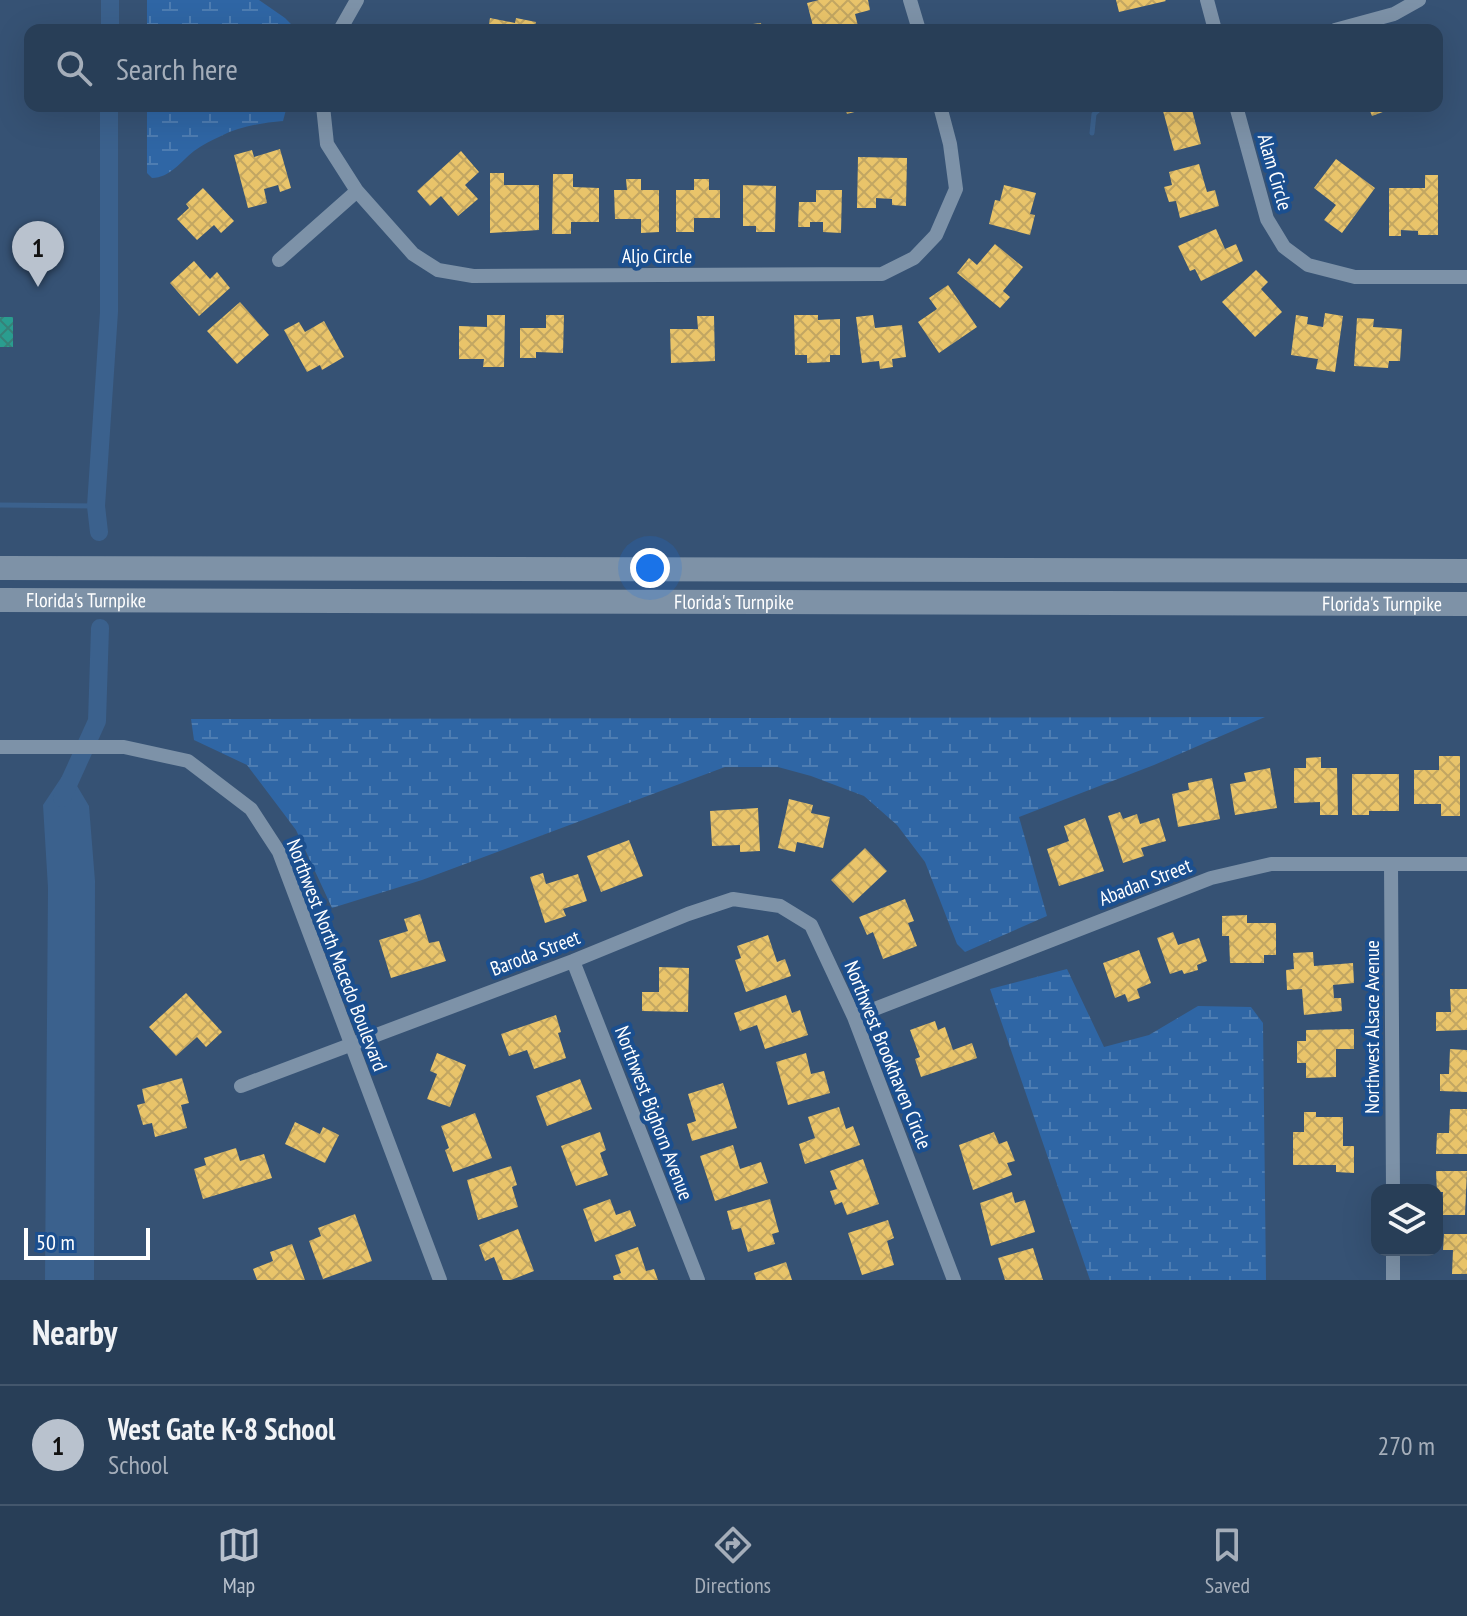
<!DOCTYPE html>
<style>
body{margin:0;font-family:"PT Sans Narrow",sans-serif;background:#344961;color:#f1f3f6}
.controls{position:absolute;right:24px;bottom:24px;display:grid;overflow:hidden;border-radius:16px;box-shadow:0 8px 32px #0002}
.controls button{width:72px;height:72px;display:grid;place-items:center;padding:0;border:0;border-bottom:2px solid #44576d;background:#283e57;color:#f1f3f6;font:40px sans-serif}
.scale{position:absolute;left:24px;bottom:20px;width:126px;box-sizing:border-box;padding-left:8px;border:4px solid #fff;border-top:0;font-size:22px;line-height:28px;white-space:nowrap;color:#fff;-webkit-text-stroke:6px #1b4f8f;paint-order:stroke}
.you{position:absolute;left:650px;top:568px;width:28px;height:28px;margin:-20px;border:6px solid #fff;border-radius:50%;background:#1a73e8;box-shadow:0 0 0 12px #1a73e833}
.badge{display:grid;place-items:center;width:52px;height:52px;border-radius:50%;background:#b9c2ce;color:#111;font-size:26px;font-weight:700}
.pin{position:absolute;translate:-50% -66px;filter:drop-shadow(0 2px 4px #0008)}
.pin::after{content:'';position:absolute;top:42px;width:28px;height:24px;background:inherit;clip-path:polygon(0 0,100% 0,50% 100%)}
.list{margin:0;padding:0;list-style:none}
h2{display:flex;justify-content:space-between;align-items:center;height:104px;margin:0;padding:0 32px;font-size:34px}
h2 small{font-size:26px;font-weight:400;color:#a5aeba}
.list li{display:grid;grid-template-columns:52px 1fr auto;gap:24px;align-items:center;box-sizing:border-box;height:120px;padding:0 32px;border-top:2px solid #44576d}
.list b{display:block;font-size:30px;white-space:nowrap}
.list p{margin:0;font-size:26px;white-space:nowrap;color:#a5aeba}
.list em{font-size:26px;font-style:normal;color:#a5aeba}
.icon{flex:none;width:44px;height:44px;fill:none;stroke:currentColor;stroke-width:2;stroke-linecap:round;stroke-linejoin:round}
.map{position:relative;flex:none;width:1467px;height:1280px;overflow:hidden}
.search{position:absolute;background:#283e57;box-shadow:0 8px 32px #0002;left:24px;right:24px;top:24px;height:88px;display:flex;align-items:center;gap:20px;box-sizing:border-box;padding:0 28px;border-radius:16px;color:#a5aeba;font-size:30px}
.sheet{height:224px;background:#283e57}
nav{display:flex;justify-content:space-around;align-items:center;box-sizing:border-box;height:112px;border-top:2px solid #44576d;background:#283e57;font-size:22px;color:#a5aeba}
nav a{display:grid;justify-items:center;gap:4px}
nav .on{color:#b9c2ce}
.map>svg:first-child{display:block}
</style>
<div class="map">
<svg width="1467" height="1280" viewBox="0 0 1467 1280">
<defs>
<pattern id="wetland-marsh" width="20" height="14" patternUnits="userSpaceOnUse" patternTransform="scale(2)"><rect width="20" height="14" fill="#2f66a5"/><path d="M1 5h8M5 5V1M11 12h8M15 12V8" fill="none" stroke="#4e7db2"/></pattern>
<pattern id="homes-cross-hatch" width="8" height="8" patternUnits="userSpaceOnUse" patternTransform="scale(2)"><rect width="8" height="8" fill="#e9c46a"/><path d="M0 0l8 8M0 8l8-8" fill="none" stroke="#c2a662"/></pattern>
<pattern id="schools-cross-hatch" width="8" height="8" patternUnits="userSpaceOnUse" patternTransform="scale(2)"><rect width="8" height="8" fill="#2a9d8f"/><path d="M0 0l8 8M0 8l8-8" fill="none" stroke="#368178"/></pattern>
</defs>
<rect width="100%" height="100%" fill="#365274"/>
<path fill="url(#wetland-marsh)" d="M147 0H259L285 18 297 30H147Z
M147 106H287L283 121C262 123 240 126 221 136 212 140 202 145 194 151 181 161 170 178 152 178L147 173Z
M1265 717 1154 765 1019 817 1047 916 965 952 957 944 925 862 897 825 864 796 811 776 778 767H725L422 880 332 908 296 830 247 765 194 740 191 719Z
M1067 969 1104 1047 1149 1035 1198 1006 1251 1007 1263 1023 1266 1280H1090L990 989Z"/>
<path fill="#3b618d" d="M67 769 89 806 95 881 94 1280H45L48 888 43 805Z"/>
<path fill="url(#homes-cross-hatch)" d="M819 0H868L870 10 855 14 859 30H814L807 3Z
M1116 0H1165L1166 1 1119 12Z
M490 18 515 23 516 18 536 22 534 30H488Z
M761 23 762 30H745V25Z
M844 106H873V107L847 114Z
M1184 106H1191L1201 144 1174 151 1163 111Z
M1368 106H1399L1372 116Z
M280 149 291 188 280 192 278 185 264 189 267 203 248 208 234 155 252 150 254 157Z
M461 151 479 172 465 185 478 199 458 216 441 196 430 206 417 191Z
M858 157 907 158 906 206 892 205V199L876 198V208H857Z
M1336 159 1375 188 1342 233 1324 220 1336 205 1314 188Z
M1199 164 1207 192 1215 190 1219 206 1180 218 1176 201 1169 202 1164 187 1172 185 1169 172Z
M490 173H504V185H539V230L490 233Z
M553 174H573V187L599 188V222H571V234H552Z
M1425 175H1438V235H1418V231L1401 230V236H1389V188H1425Z
M626 179H641V190H659V232L641 233V219H615L614 190H627Z
M694 179H709V190H720V218H694V232H676V190H694Z
M743 185 776 186 775 232H756V226H743Z
M1004 185 1036 193 1030 214 1035 215 1030 235 989 224 995 200 1000 201Z
M203 188 234 221 221 233 214 225 197 240 177 219 189 208 186 204Z
M816 190H842L841 233 823 232V222H810V227H798L799 202H816Z
M1216 229 1225 249 1236 244 1243 261 1201 281 1195 269 1190 271 1178 246Z
M995 244 1023 267 1003 291 1010 297 1000 308 957 273 969 258 977 265Z
M194 261 210 279 217 272 230 288 199 316 170 283Z
M1256 270 1268 282 1261 289 1282 312 1255 337 1222 302Z
M948 285 977 327 939 353 918 322 937 309 929 298Z
M240 302 269 335 237 364 207 331Z
M1325 313 1343 316 1335 372 1316 369 1318 359 1291 355 1296 315 1308 317 1307 324 1323 327Z
M487 315H505L504 367H483L484 359H459V326L487 327Z
M546 315H564L563 353 536 352V358H520V328H546Z
M794 315H818V320L840 319V355H830V362L807 363V355H795Z
M873 315 875 328 902 325 906 357 892 359 893 367 880 369 879 361 862 363 856 317Z
M697 316H714L715 361 671 363 670 329H698Z
M1357 318 1374 319 1373 327 1402 329 1400 361H1389L1388 368 1354 366Z
M324 321 344 357 322 370 320 365 307 372 284 330 299 322 305 332Z
M1439 756H1460V816H1441V804H1414V770H1439Z
M1321 757V768H1337L1338 815H1320V802L1294 803V768H1306V758Z
M1270 768 1277 808 1235 815 1230 784 1246 781 1244 773Z
M1352 774H1399V811H1369V815H1352Z
M1212 778 1220 819 1178 827 1172 794 1189 790 1188 783Z
M789 799 813 805 811 813 830 817 823 848 797 842 795 852 778 848Z
M758 808 760 851 740 852V845L712 846 710 811Z
M1120 812 1123 819 1137 814 1140 824 1159 818 1166 841 1141 848 1144 856 1123 863 1108 816Z
M1085 818 1104 871 1059 886 1047 849 1069 841 1064 826Z
M629 840 643 876 601 892 587 856Z
M865 848 887 871 853 903 831 880Z
M543 873 546 884 578 874 587 901 563 909 566 916 545 923 530 877Z
M905 899 914 921 908 923 917 946 883 959 873 932 867 935 859 917Z
M420 914 429 943 439 941 446 961 391 978 379 940 408 931 404 919Z
M1247 915V923H1276V955H1264V963H1230L1229 936H1222V916Z
M1173 932 1178 945 1199 938 1207 961 1197 965 1198 970 1184 974 1182 970 1170 974 1157 938Z
M768 935 777 962 785 959 791 976 746 992 735 960 741 958 737 946Z
M1139 950 1151 983 1137 989 1140 998 1128 1002 1125 994 1115 998 1103 963Z
M1313 952 1314 966 1353 963 1354 983 1333 985 1334 998H1341L1342 1011 1304 1015 1302 989 1287 990 1286 970 1294 969 1293 953Z
M659 967 689 968 688 1012 642 1011V992H659Z
M1450 989H1467V1030L1436 1031V1012H1451Z
M186 993 222 1032 206 1047 197 1037 176 1056 149 1027Z
M786 995 792 1013 800 1010 808 1035 765 1049 757 1025 740 1031 734 1013Z
M556 1015 561 1032 558 1033 566 1058 534 1069 527 1050 509 1056 501 1034Z
M935 1021 938 1030 945 1027 953 1050 972 1043 977 1058 921 1077 915 1059 920 1057 910 1030Z
M1354 1029V1049H1336V1077L1306 1078V1063H1297V1041H1306V1030Z
M1450 1049 1467 1050V1092L1440 1091V1074H1449Z
M437 1053 466 1065 450 1107 427 1099 437 1074 430 1071Z
M806 1053 811 1074 824 1071 830 1093 788 1105 776 1062Z
M182 1078 189 1103 181 1105 187 1128 155 1137 152 1123 143 1125 137 1105 145 1103 142 1089Z
M580 1079 592 1109 547 1126 536 1096Z
M723 1083 737 1128 692 1141 687 1124 696 1121 688 1094Z
M839 1107 846 1129 853 1126 860 1145 805 1164 799 1144 815 1138 808 1117Z
M1450 1109H1467V1154H1436L1437 1133H1449Z
M1304 1112H1316V1117H1343V1146H1354V1173L1336 1172V1165H1293V1132H1304Z
M475 1113 492 1158 453 1172 445 1150 449 1148 441 1126Z
M295 1122 320 1134 323 1127 339 1135 325 1163 285 1144Z
M600 1132 606 1150 600 1153 608 1175 576 1186 561 1146Z
M994 1132 999 1144 1007 1141 1015 1161 1007 1163 1012 1175 973 1190 959 1145Z
M733 1145 740 1169 761 1162 768 1183 715 1201 700 1156Z
M236 1148 240 1161 264 1154 272 1178 203 1199 194 1169 206 1165 204 1158Z
M863 1159 879 1204 847 1215 842 1202 835 1205 830 1191 837 1189 830 1171Z
M511 1166 517 1185 512 1187 518 1207 478 1220 467 1180Z
M1436 1171H1467L1465 1215H1442L1443 1192H1437Z
M1012 1192 1015 1203 1025 1200 1035 1232 991 1246 980 1203Z
M610 1199 616 1215 630 1210 636 1226 595 1242 583 1209Z
M770 1199 779 1232 772 1234 775 1244 748 1252 741 1228 732 1230 727 1211Z
M355 1214 372 1261 323 1279 309 1241 321 1236 318 1228Z
M888 1220 894 1238 887 1241 894 1265 862 1275 848 1233Z
M518 1229 534 1271 511 1280H503L494 1257 485 1261 479 1245Z
M1444 1234H1467V1274H1452L1453 1250H1443Z
M292 1244 305 1280H257L253 1269 273 1261 270 1252Z
M638 1247 646 1271 654 1269 658 1280H614L613 1276 621 1273 615 1255Z
M1033 1248 1043 1280H1005L998 1258Z
M786 1262 792 1280H756L754 1273Z"/>
<path fill="url(#schools-cross-hatch)" d="M0 317H13V347H0Z"/>
<g fill="none" stroke-linecap="round" stroke-linejoin="round">
<path stroke="#3b618d" stroke-width="5" d="M1092 133 1094 114 1103 106
M0 505 96 506"/>
<path stroke="#3b618d" stroke-width="18" d="M110 30V0
M99 532 96 506 109 312V106
M62 798 97 721 100 628"/>
<path stroke="#7d92a8" stroke-width="14" d="M910 0 919 30
M1207 0 1215 30
M340 30 357 0
M1335 30 1394 14 1419 0
M323 106 327 144 357 191 413 254 438 270 473 276 882 274 914 258 936 235 956 189 950 144 940 106
M1236 106 1267 219 1284 247 1308 265 1355 277H1467
M279 260 357 191
M0 747H124L188 761 251 809 279 852 440 1280
M1391 864 1393 1190
M573 961 698 1280
M854 1017 1211 878 1271 864H1467
M241 1086 573 961 688 914 733 899 780 906 811 925 854 1017 954 1280
M1393 1250V1280"/>
<g stroke="#7e92a7" stroke-width="24">
<path d="M0 568 1467 571"/>
<path id="s1" d="M0 600 1467 604"/>
</g>
</g>
<g text-anchor="middle" stroke-width="8" stroke-linejoin="round" paint-order="stroke">
<g font-size="20" fill="#fff" stroke="#1b4f8f">
<text transform="translate(1275 172) rotate(74)" y="7">Alam Circle</text>
<text x="657" y="263">Aljo Circle</text>
<text dy="7" stroke="none"><textPath href="#s1" startOffset="86">Florida's Turnpike</textPath></text>
<text dy="7" stroke="none"><textPath href="#s1" startOffset="734">Florida's Turnpike</textPath></text>
<text dy="7" stroke="none"><textPath href="#s1" startOffset="1382">Florida's Turnpike</textPath></text>
<text transform="translate(1145 882) rotate(-21)" y="7">Abadan Street</text>
<text transform="translate(535 953) rotate(-21)" y="7">Baroda Street</text>
<text transform="translate(337 955) rotate(69)" y="7">Northwest North Macedo Boulevard</text>
<text transform="translate(1372 1027) rotate(-90)" y="7">Northwest Alsace Avenue</text>
<text transform="translate(888 1055) rotate(68)" y="7">Northwest Brookhaven Circle</text>
<text transform="translate(654 1113) rotate(69)" y="7">Northwest Bighorn Avenue</text>
</g>
</g>
</svg>
<div class="controls">
<button><svg class="icon" aria-label="layers" viewBox="0 0 24 24"><path d="M12 4l9 5-9 5-9-5zM3 14l9 5 9-5"/></svg></button>
</div>
<div class="scale">50 m</div>
<div class="you"></div>
<div class="pin badge" style="left:38px;top:287px">1</div>
<div class="search"><svg class="icon" aria-label="search" viewBox="0 0 24 24"><circle cx="10" cy="10" r="6"/><path d="M15 15l6 6"/></svg>Search here</div>
</div>
<section class="sheet">
<h2>Nearby<small></small></h2>
<ul class="list">
<li><span class="badge">1</span><div><b>West Gate K-8 School</b><p>School</p></div><em>270 m</em></li>
</ul>
</section>
<nav>
<a class="on"><svg class="icon" aria-label="map" viewBox="0 0 24 24"><path d="M3 6l6-2 6 2 6-2v14l-6 2-6-2-6 2zM9 4v14M15 6v14"/></svg>Map</a>
<a><svg class="icon" aria-label="directions" viewBox="0 0 24 24"><path d="M12 3l9 9-9 9-9-9zM9 14v-3h6M13 9l2 2-2 2"/></svg>Directions</a>
<a><svg class="icon" aria-label="saved" viewBox="0 0 24 24"><path d="M7 4h10v16l-5-4-5 4z"/></svg>Saved</a>
</nav>
